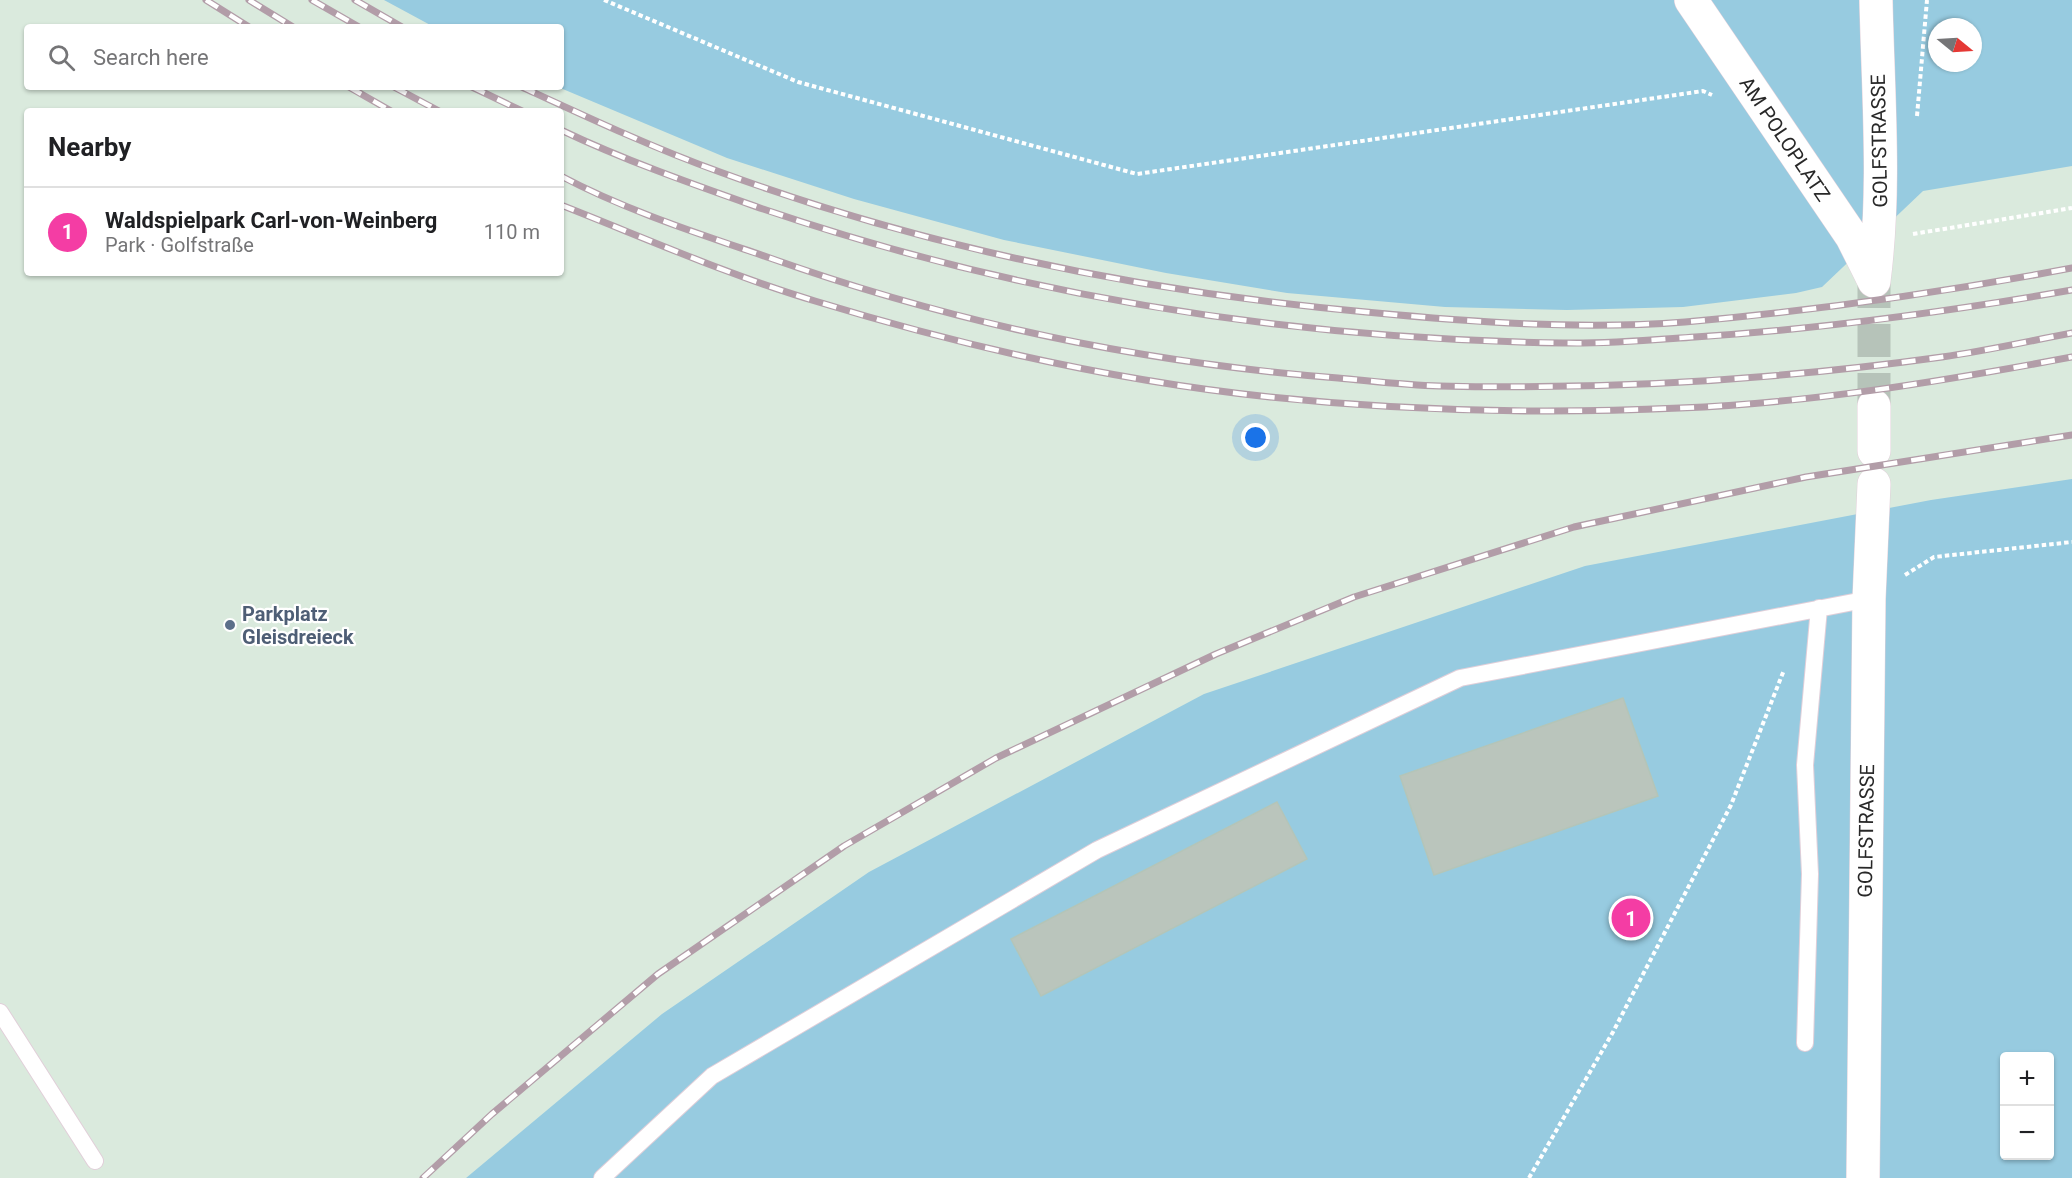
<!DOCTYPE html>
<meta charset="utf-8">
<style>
body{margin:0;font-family:Roboto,sans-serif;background:#f2f2f2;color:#202124}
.controls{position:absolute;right:18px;bottom:18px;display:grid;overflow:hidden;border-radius:6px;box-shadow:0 2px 4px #0004}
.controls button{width:54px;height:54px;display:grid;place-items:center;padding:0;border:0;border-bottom:2px solid #e0e0e0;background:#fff;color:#202124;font:30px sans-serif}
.compass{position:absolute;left:1928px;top:18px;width:54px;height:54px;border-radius:50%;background:#fff;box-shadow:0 2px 4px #0004;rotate:108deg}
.you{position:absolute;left:1256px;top:438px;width:21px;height:21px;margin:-15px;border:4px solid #fff;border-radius:50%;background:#1a73e8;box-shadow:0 0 0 9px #1a73e833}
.badge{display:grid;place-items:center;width:39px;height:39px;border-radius:50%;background:#f43da4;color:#fff;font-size:20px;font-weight:700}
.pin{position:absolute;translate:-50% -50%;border:3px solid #fff;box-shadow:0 2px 6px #0006}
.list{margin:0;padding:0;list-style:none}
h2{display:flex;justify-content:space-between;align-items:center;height:78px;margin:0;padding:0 24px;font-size:26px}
h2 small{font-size:20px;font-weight:400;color:#757577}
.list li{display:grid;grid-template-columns:39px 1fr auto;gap:18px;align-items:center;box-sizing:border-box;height:90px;padding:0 24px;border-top:2px solid #e0e0e0}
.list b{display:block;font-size:22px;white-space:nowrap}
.list p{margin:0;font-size:20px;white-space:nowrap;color:#757577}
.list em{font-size:20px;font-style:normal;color:#757577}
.icon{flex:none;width:33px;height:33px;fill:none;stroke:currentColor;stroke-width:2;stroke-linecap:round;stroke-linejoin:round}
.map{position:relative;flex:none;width:2072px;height:1178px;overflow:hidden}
.search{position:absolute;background:#fff;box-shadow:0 2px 4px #0004;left:24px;top:24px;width:540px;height:66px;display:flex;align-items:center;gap:15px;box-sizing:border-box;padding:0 21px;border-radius:6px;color:#757577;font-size:22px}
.panel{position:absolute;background:#fff;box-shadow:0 2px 4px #0004;left:24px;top:108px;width:540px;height:168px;border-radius:6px}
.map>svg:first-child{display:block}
</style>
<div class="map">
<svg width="2072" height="1178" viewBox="0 0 2072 1178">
<rect width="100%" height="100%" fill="#daeadd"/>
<path fill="#97cbe0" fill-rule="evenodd" d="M384 0H2072V166L1923 191 1822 287 1796 293 1683 307 1567 310 1445 307 1287 293 1166 273 1004 240 854 199 727 158 558 87H561V27H434ZM1937 27H1973V63H1937Z
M2072 479V1178H466L662 1014 869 872 1204 694 1585 566 1931 500ZM2004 1056H2050V1156H2004Z"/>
<path fill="#bac5bc" stroke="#b4c5b8" stroke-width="1.5" d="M1623 698 1658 796 1434 875 1400 776Z
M1277 802 1307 859 1041 996 1011 939Z"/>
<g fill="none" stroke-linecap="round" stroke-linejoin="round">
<path stroke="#b6c3b9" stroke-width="33" stroke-dasharray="33 16" stroke-linecap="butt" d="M1874 406V281"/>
<defs>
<path id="lane" d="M0 1012 95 1161
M1805 1043 1810 874 1805 765 1819 608
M602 1178 712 1076 1097 850 1460 678 1869 599"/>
<path id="street" d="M1691 0 1852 237 1874 281
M1874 281C1886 188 1878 94 1876 0
M1874 406V451
M1863 1178 1869 599 1874 484"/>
</defs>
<use href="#lane" stroke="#e1cfd9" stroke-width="18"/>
<use href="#street" stroke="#e1cfd9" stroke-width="34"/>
<path stroke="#fff" stroke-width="4" stroke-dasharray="4.5 3" stroke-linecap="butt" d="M604 0 798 82 1137 174 1703 91 1712 95
M1917 116 1927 0
M1913 234 2072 208
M1905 575 1934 557 2072 542
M1529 1178 1613 1032 1731 805 1784 670"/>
<use href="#lane" stroke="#fff" stroke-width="16"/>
<use href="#street" stroke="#fff" stroke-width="33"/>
<defs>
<path id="rail" d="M206 0 249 27
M249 0 293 27
M312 0 359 27
M355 0 402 27
M349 87 391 111
M394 87 439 111
M472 87 522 111
M522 87C587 117 653 148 720 172 929 249 1145 292 1366 312 1471 322 1579 330 1685 322 1814 311 1944 292 2072 268
M561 130C626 161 695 185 763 209 1022 297 1290 339 1563 343 1607 344 1651 340 1695 337 1822 329 1946 312 2072 290
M561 176C627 211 700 234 770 258 953 323 1145 363 1338 378 1372 381 1406 385 1439 386 1608 390 1775 380 1942 357 1986 351 2029 341 2072 333
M561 205C645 238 728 275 815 301 962 346 1116 381 1270 397 1405 411 1544 414 1680 408 1812 403 1943 381 2072 357
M423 1178 492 1114 658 974 844 846 996 758 1216 654 1354 597 1574 527 1806 477 2072 435"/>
</defs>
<use href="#rail" stroke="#b29da8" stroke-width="7"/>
<use href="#rail" stroke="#fff" stroke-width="4.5" stroke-dasharray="14" stroke-linecap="butt"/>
</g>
<circle fill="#5c6f8a" stroke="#fff" stroke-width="2" cx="230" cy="625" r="6"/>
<g text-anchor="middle" stroke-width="4.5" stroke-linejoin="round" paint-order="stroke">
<g font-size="20" fill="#282828" stroke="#fff">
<text transform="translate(1785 139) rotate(56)" y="7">AM POLOPLATZ</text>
<text transform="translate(1879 141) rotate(-91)" y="7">GOLFSTRASSE</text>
<text transform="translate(1866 831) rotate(-89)" y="7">GOLFSTRASSE</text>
</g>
<g font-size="20" font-weight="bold" fill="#4e5e75" stroke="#fff" text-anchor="start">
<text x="242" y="621">Parkplatz<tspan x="242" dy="23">Gleisdreieck</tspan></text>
</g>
</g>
</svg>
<div class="controls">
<button>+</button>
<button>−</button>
</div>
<svg class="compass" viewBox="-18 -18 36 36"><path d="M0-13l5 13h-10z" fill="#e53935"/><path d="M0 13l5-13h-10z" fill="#757577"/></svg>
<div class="you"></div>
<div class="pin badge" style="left:1631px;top:918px">1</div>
<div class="search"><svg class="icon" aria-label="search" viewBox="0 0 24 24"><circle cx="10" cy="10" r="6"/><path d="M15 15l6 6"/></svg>Search here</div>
<section class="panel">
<h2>Nearby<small></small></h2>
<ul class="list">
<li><span class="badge">1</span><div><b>Waldspielpark Carl-von-Weinberg</b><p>Park · Golfstraße</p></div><em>110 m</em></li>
</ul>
</section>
</div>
